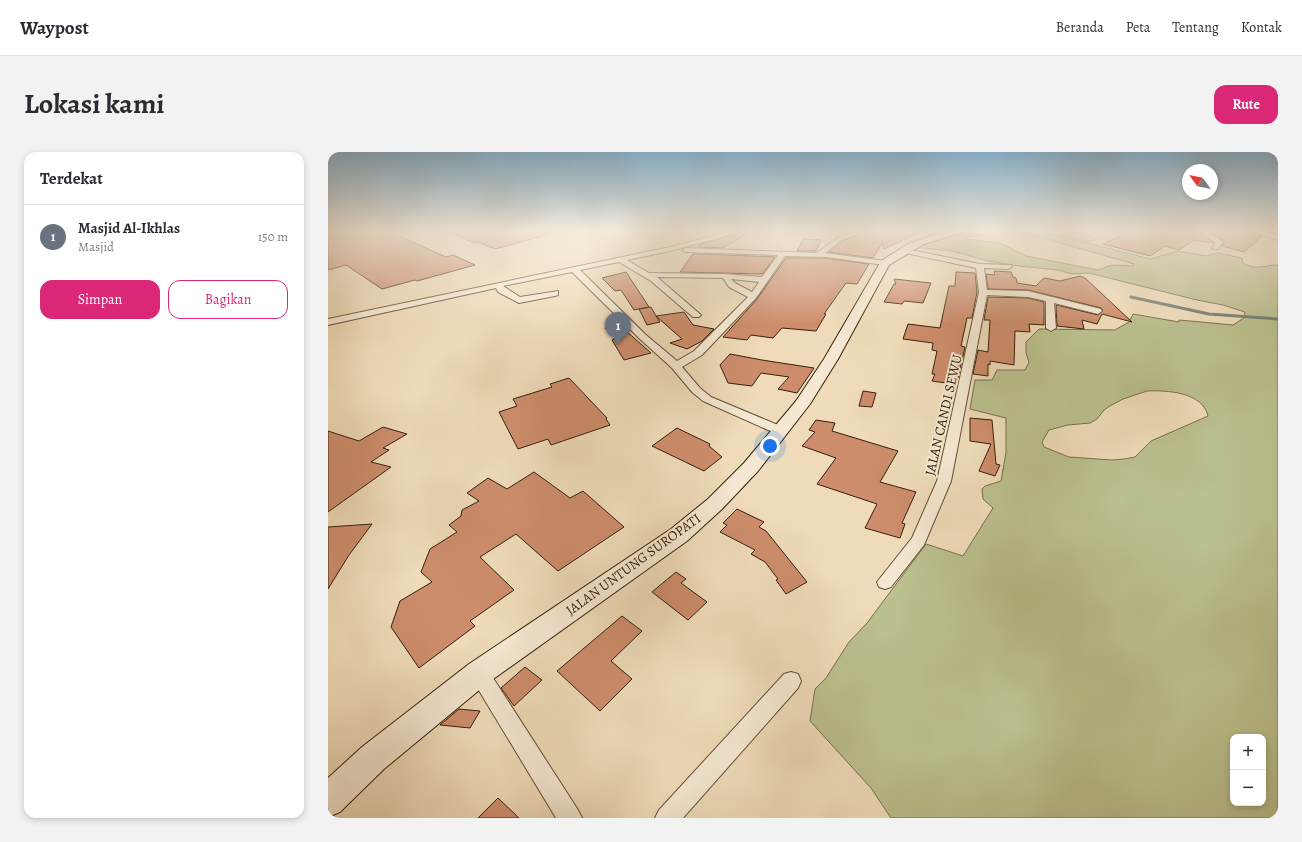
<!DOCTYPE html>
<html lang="id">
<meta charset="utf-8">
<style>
body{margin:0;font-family:Alegreya,serif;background:#f2f2f3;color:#2b2b33}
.controls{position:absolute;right:12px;bottom:12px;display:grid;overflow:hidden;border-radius:8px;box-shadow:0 2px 6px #0003}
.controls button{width:36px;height:36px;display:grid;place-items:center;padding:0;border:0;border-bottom:1px solid #e1e1e2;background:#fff;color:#2b2b33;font:20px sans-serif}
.compass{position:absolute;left:854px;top:12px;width:36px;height:36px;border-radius:50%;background:#fff;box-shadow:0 2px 6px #0003;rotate:303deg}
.you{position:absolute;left:442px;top:294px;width:14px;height:14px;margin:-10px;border:3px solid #fff;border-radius:50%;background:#1a73e8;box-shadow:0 0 0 6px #1a73e833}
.badge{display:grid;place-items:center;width:26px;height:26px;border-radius:50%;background:#db2777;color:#fff;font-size:13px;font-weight:700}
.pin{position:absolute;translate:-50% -33px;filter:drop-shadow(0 1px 2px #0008)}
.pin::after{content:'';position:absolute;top:21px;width:14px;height:12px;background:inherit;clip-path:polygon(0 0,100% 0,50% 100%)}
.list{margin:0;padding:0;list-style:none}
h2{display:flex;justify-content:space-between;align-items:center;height:52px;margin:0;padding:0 16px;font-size:17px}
h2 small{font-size:13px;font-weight:400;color:#7c7c81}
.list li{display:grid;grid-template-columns:26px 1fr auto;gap:12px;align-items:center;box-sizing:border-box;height:64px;padding:0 16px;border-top:1px solid #e1e1e2}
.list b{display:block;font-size:15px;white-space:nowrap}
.list p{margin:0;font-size:13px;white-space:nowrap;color:#7c7c81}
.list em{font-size:13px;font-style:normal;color:#7c7c81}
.actions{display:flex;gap:8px;padding:12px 16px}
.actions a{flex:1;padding:9px 0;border:1px solid #db2777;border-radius:12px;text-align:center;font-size:14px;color:#db2777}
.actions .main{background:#db2777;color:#fff}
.map{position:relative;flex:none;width:950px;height:666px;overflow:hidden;border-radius:12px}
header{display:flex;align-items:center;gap:24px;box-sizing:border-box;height:56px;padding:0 20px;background:#fff;border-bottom:1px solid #e1e1e2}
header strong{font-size:19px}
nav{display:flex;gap:22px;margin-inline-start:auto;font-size:14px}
.intro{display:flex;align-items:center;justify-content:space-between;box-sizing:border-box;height:96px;padding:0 24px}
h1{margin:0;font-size:28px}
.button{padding:10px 18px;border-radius:12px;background:#db2777;color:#fff;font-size:14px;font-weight:700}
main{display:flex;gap:24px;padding:0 24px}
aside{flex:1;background:#fff;border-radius:12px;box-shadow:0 2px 6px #0003}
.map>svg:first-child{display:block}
</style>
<header>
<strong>Waypost</strong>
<nav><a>Beranda</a><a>Peta</a><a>Tentang</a><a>Kontak</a></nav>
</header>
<div class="intro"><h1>Lokasi kami</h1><a class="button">Rute</a></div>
<main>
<aside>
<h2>Terdekat<small></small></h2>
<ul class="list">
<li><span class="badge" style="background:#6b7280">1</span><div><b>Masjid Al-Ikhlas</b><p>Masjid</p></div><em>150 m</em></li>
</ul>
<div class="actions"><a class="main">Simpan</a><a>Bagikan</a></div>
</aside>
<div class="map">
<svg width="950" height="666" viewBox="0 0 950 666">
<rect width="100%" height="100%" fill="#efdbb9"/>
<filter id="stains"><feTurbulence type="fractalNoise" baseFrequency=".005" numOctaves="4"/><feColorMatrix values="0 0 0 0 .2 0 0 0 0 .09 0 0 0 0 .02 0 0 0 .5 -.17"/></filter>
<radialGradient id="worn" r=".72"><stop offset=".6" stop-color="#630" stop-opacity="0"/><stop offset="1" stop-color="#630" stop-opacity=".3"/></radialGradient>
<path fill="#bbc08e" stroke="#78704c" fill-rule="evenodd" d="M649 79 656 83 638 85V87L672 91 698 104 770 118 784 113 805 114 806 112 715 86 695 82 664 79H713L822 107 850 99 878 104 890 101 914 106 915 111C928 119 936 113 950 113V666H563L543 636 482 569 487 537 498 526 521 490 539 471 598 392 635 404 665 356 655 347 654 337 657 334 673 329 678 301V266L642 257 647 228H664L669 218H697L701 210 698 201V190L711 177 787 178 801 170 805 162 851 170V168L905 173 916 166 917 160 895 153 869 148 761 121 744 122 730 118 691 114 660 109 624 99 594 96 591 93 627 81ZM819 239C838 238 875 240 880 264L823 289 807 305 796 307 784 308 741 305 716 295 714 290 721 278 740 273 762 271 769 267 776 258 782 254 795 247ZM905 585H935V651H905Z
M736 79H741L769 87 762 90 730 82Z"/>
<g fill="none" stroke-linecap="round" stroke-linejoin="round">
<path stroke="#727d71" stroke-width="2.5" d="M803 145 805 146"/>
<path stroke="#727d71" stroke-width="3" d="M803 145 881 162 950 167"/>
</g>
<path fill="#cd8d6c" stroke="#35210a" d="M0 79H52V83L64 81 118 105 125 103 147 113 89 129 87 128 54 137 18 113 0 118Z
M119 79H219V83L167 97 150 90 146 91Z
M417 79H423L395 96 370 95 371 93Z
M537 79H593L556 97 554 91 545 106 501 100 513 90Z
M803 79H870L886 91 866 88 851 98 837 94 822 104 775 92Z
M882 79H923L934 84 916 100 894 94 896 89Z
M475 87 493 88 488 99H469Z
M365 102 425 104 447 105 434 122 352 120Z
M458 106H497L541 112 529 132 518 131 496 162H498L488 179 454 176 445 186 423 183 419 188 395 185 429 147Z
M666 119 683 120 685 125 688 126 689 131 708 134 716 126 732 129 752 124 757 126 804 170 774 162 769 172 754 168 756 177 729 174 728 153 770 163 775 158 773 156 700 138 660 137 658 122 667 123Z
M298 120 321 155 306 158 293 138 287 139 274 126Z
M628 120 647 121 649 140 644 166H639L633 194 637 195 630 226 621 225 618 231 604 229 607 222H604L609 199 604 198 605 191 575 187 580 172 612 176 621 134H627Z
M566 127 603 131 595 151 576 149 574 152 556 150 566 132H568Z
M660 145 700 146 716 150V173L701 172 702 180 687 179 686 213 662 209V213L660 212V224L645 222 650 198 660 200 662 168H656Z
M323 155 328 164 356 160 365 173 386 177 374 189 359 197 342 191 354 187 328 164 332 170 319 173 311 157Z
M291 173 305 185 323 201 296 208 284 188 288 186 277 176Z
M402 202 434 208 486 216 469 241 450 237 461 225 433 221 424 234 400 231 392 213Z
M241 226 279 266 278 267 282 273 223 293 220 287 190 297 171 260 189 254 185 247 224 235 222 232Z
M535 239 548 241 544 255 531 254Z
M642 266 664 268 668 312 672 313 667 324 651 319 663 292 642 289Z
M488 268 507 271 504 279 570 299 552 330 588 340 574 371 577 372 572 386 537 376 549 352 489 332 508 306 474 294 487 280 481 278Z
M55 275 79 282 55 296 61 298 43 310 63 315 0 360V279L31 289Z
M349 276 382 292 381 294 394 305 376 319 324 294Z
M206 320 242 346 255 339 296 375 230 419 188 382 152 405 186 438 142 469 147 474 91 516 63 475 72 449 104 430 93 420 102 397 129 380 121 373 133 364 134 358 151 349 139 341 160 326 179 337Z
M409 357 436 370 431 375 438 379 479 430 458 442 448 428 450 427 437 410 423 402 427 398 392 380 399 373 395 371Z
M44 372 21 403 0 437V375Z
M348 420 358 427 353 431 379 450 360 468 324 440Z
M294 464 314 479 283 509 304 527 272 559 229 519Z
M197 515 214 528 186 554 173 536Z
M131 557 152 559 142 576 112 573Z
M170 646 191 666H150Z"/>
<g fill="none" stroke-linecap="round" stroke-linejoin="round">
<defs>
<path id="minor" d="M404 79H416L342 99 299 108 321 121 397 122 434 125 450 103 358 100 354 98 358 96 489 101 508 87 526 79H536L512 89 497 101 557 109 561 111 557 113 497 105 457 104 428 146 374 203 354 215 372 236 383 245 457 276 459 279 457 282H449L375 249 364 240 344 216 312 187 244 120 175 134 192 145 230 139V143L227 144 191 151 170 140 168 136 0 173V167L342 95ZM291 110 323 129 365 165H371L373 163 329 125 395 126 401 135 420 145 366 199 349 209 318 183 252 118ZM403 127 431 130 424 140 407 131Z
M454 79H492L489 81H457Z
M871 79H879L895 90 890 97H886L884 96 888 91Z
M924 79H935L950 84V88Z
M573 96 652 112 683 113 684 115 680 117 656 116 659 138 700 139 773 157 774 159 770 162 726 151 728 176 723 179 718 176V149L700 145 659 143 623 329 596 393 563 435 557 437 551 435 549 430 584 386 609 329 651 140 648 116 573 100Z
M151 512 158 515 250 658 254 666H228L144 527 141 521 144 515Z
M463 520 470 522 473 529 470 536 355 666H327L331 658 456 522Z"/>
<path id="secondary" d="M617 79H638L596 92 561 113 510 207 482 252 430 319 394 357 359 389 161 530 56 617 12 660 0 665V626L34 595 141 512 343 377 380 347 416 311 468 249 496 207 553 109 580 92Z"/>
</defs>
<use href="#minor" stroke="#645036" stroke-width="2"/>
<use href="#secondary" stroke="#35210a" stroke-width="2"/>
<use href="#minor" fill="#f5e8d2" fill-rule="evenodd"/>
<use href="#secondary" fill="#f5e8d2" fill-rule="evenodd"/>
</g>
<linearGradient id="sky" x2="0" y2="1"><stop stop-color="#89b6d4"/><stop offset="0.46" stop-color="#f8efe0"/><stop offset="1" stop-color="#f8efe0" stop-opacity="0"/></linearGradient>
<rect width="950" height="172" fill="url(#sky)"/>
<g text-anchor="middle" stroke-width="4" stroke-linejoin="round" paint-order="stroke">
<g font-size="14" fill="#35210a" stroke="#f5e8d2">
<text transform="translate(615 263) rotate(-77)" y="5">JALAN CANDI SEWU</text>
<text transform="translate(305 412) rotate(-36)" y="5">JALAN UNTUNG SUROPATI</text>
</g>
</g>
<rect width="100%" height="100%" filter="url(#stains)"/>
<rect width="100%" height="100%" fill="url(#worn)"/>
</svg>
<div class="controls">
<button>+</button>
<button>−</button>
</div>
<svg class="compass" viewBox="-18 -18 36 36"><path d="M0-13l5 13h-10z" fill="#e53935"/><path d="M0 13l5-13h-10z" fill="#7c7c81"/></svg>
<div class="you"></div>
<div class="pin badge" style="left:290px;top:193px;background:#6b7280">1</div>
</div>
</main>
